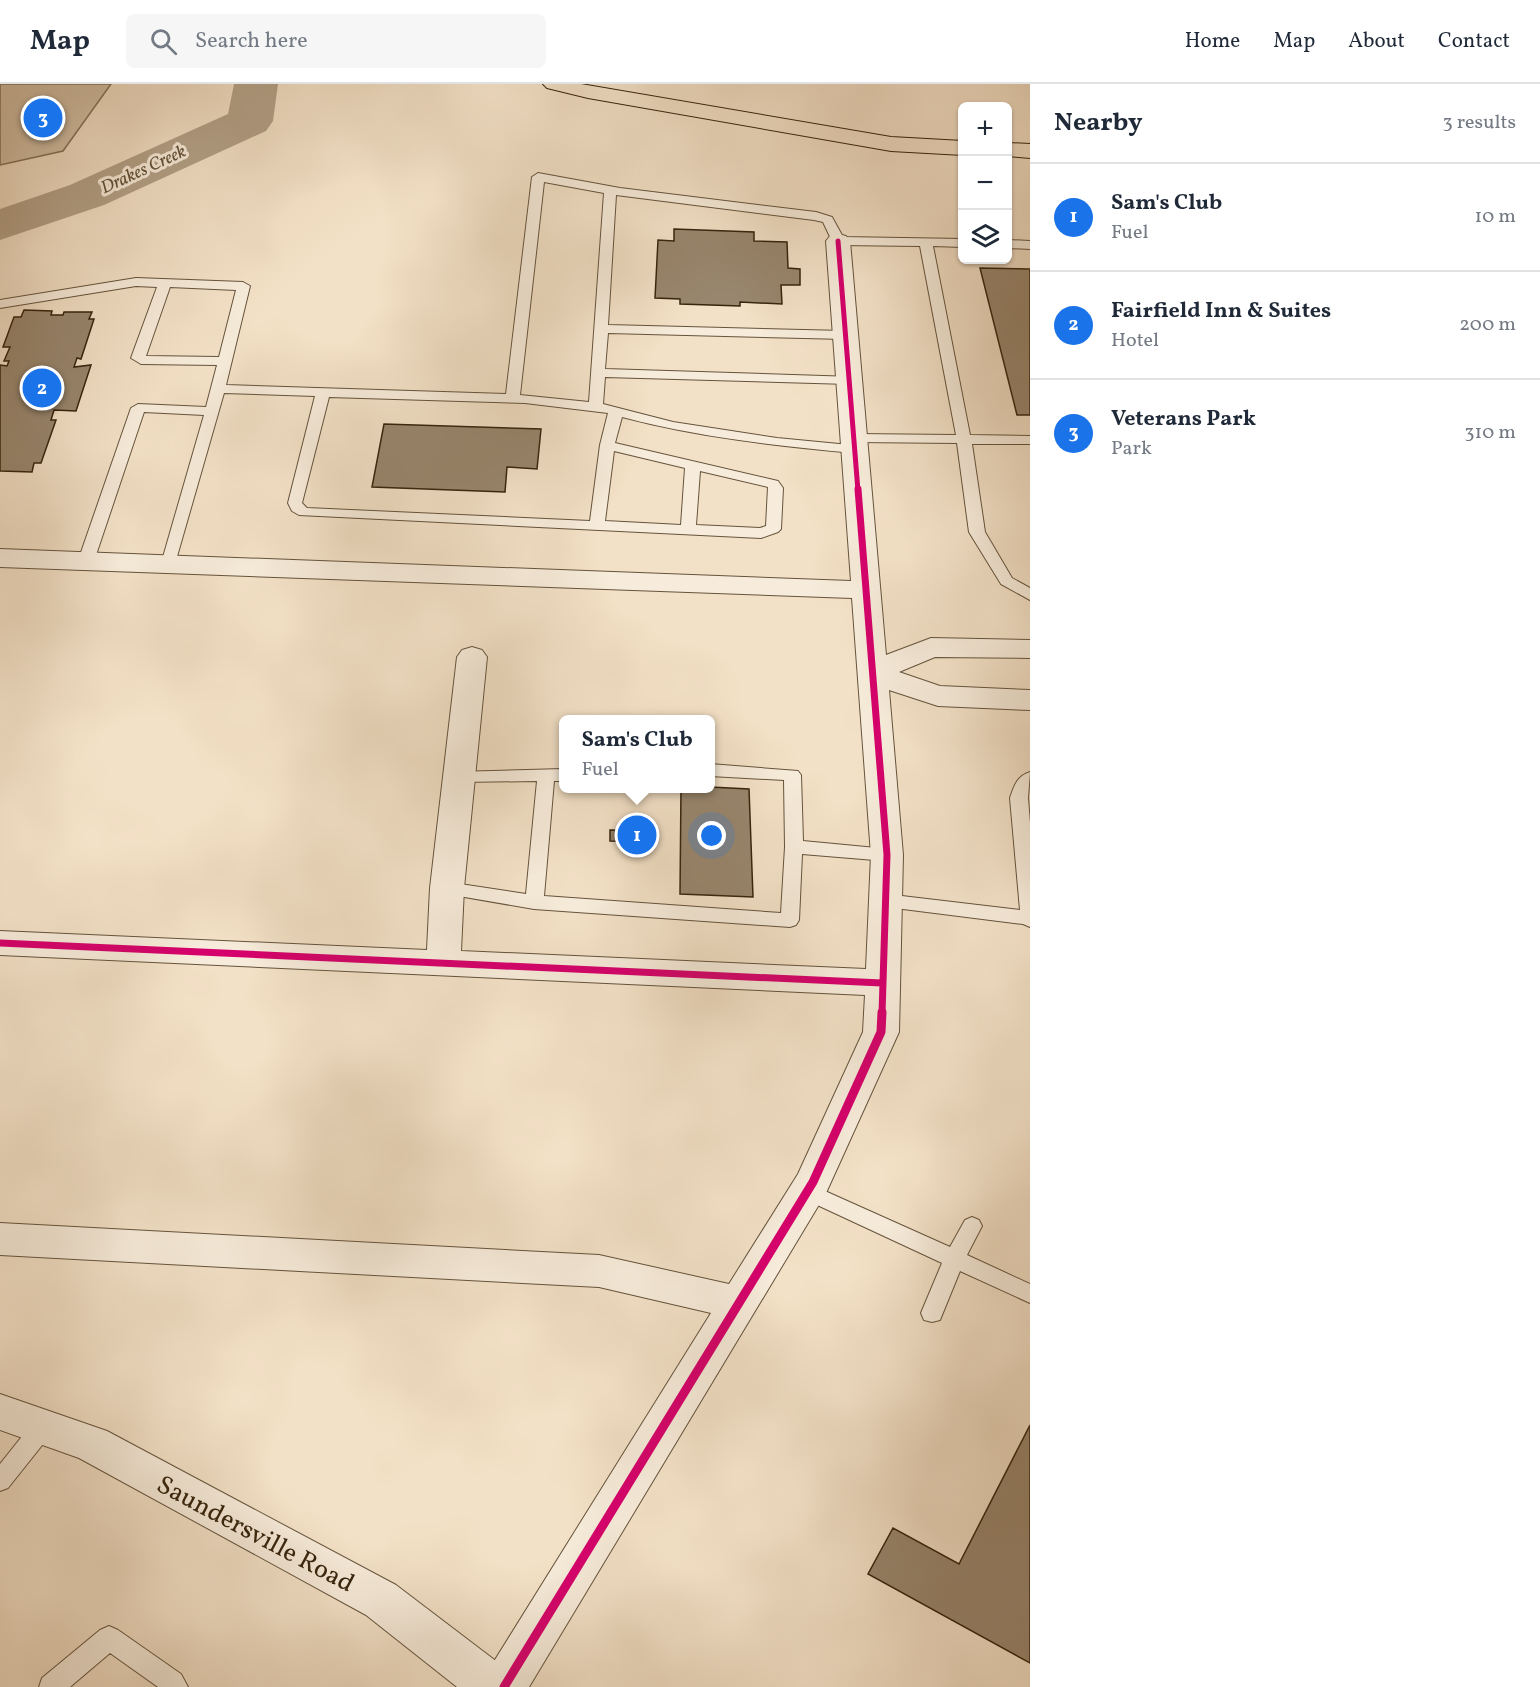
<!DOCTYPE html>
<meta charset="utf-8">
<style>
body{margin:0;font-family:Vollkorn,serif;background:#f6f6f7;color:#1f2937}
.controls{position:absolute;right:18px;top:18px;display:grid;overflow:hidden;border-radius:9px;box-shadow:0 2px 4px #0004}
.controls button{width:54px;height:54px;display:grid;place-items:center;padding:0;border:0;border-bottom:2px solid #e0e1e3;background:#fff;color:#1f2937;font:30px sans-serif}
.you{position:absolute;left:712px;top:752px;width:21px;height:21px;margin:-15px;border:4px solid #fff;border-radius:50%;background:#1a73e8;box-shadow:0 0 0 9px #1a73e833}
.badge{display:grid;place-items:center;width:39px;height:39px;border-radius:50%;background:#1a73e8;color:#fff;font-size:20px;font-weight:700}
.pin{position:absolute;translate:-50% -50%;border:3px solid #fff;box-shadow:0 2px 6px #0006}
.popup{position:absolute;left:559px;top:631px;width:156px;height:78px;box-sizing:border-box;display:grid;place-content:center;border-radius:9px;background:#fff;filter:drop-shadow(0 2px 4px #0005);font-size:20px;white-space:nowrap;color:#747a83}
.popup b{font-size:22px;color:#1f2937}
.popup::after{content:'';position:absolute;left:50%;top:100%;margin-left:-12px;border:12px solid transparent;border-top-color:#fff}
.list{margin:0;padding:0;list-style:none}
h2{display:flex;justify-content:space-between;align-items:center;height:78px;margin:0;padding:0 24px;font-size:26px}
h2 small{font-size:20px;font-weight:400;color:#747a83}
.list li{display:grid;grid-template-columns:39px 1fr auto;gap:18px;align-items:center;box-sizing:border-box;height:108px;padding:0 24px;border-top:2px solid #e0e1e3}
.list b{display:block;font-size:22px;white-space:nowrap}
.list p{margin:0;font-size:20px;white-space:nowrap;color:#747a83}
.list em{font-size:20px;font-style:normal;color:#747a83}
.icon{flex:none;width:33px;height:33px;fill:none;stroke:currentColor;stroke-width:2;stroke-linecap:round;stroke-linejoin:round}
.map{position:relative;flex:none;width:1030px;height:1603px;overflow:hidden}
header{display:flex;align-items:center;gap:36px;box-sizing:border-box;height:84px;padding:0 30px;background:#fff;border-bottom:2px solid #e0e1e3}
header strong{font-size:28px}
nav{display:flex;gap:33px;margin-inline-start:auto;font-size:21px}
.search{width:420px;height:54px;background:#f6f6f7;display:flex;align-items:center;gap:15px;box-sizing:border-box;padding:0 21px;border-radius:9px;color:#747a83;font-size:22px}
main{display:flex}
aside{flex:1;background:#fff}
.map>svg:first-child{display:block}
</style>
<header>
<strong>Map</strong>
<div class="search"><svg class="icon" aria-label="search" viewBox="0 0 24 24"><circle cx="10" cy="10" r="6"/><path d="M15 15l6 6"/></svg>Search here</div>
<nav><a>Home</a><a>Map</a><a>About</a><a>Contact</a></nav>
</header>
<main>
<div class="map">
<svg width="1030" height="1603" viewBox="0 0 1030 1603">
<rect width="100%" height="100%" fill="#f3e1c7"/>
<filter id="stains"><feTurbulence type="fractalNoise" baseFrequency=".00333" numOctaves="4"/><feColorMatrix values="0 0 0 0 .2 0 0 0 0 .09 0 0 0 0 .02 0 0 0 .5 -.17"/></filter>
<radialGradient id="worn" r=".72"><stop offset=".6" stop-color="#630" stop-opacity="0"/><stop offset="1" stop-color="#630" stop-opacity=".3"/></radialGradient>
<path fill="#d3c1a7" stroke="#84725a" stroke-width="1.5" d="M0 0H111L63 67 0 81Z"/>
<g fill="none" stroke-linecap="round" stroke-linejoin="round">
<path fill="#b3a188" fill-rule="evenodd" d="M234 0H278L273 37 266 47 104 121 0 156V125L70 101 228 30Z"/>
</g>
<path fill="#98866e" stroke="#36240d" stroke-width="1.5" d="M674 145 754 148V157L787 158 788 184 800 185V201H781L782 220 740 218V222L680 220V215L655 214 658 156 674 157Z
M980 184 1030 185V331H1017Z
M24 226 52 227 51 231H63L64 228H92L89 235H94L81 275 77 274 74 283 91 281 76 327 54 326 51 336H56L41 379H34L32 388 0 387V281L7 282 9 277H4L10 263H3L14 233H21Z
M384 340 541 345 537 385 507 383 505 408 372 403Z
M710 703 749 705 753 813 680 810 681 704Z
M610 746 654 747V758L610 757Z
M1030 1341V1579L868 1490 893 1444 959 1480Z"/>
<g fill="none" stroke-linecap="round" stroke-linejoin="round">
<defs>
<path id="service" d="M538 89 620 104 816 128 832 133 843 153 963 155V163L933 162 970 351 1030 352V360H972L985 448 1012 494 1030 504V516L1001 500 969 448 957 359 854 358 847 354 854 350 956 351 920 162 838 161 832 157 823 138 814 136 616 111 608 241 845 247 852 251 845 255 608 249 605 285 854 293 856 296 849 300 605 293 603 320 673 338 777 354 860 362 862 365 855 369C776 362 698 353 622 333L615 359 778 397 783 404 781 445 778 448 761 454 299 431 292 427 288 419 315 312 224 309 174 483 169 485 161 480 204 331 144 328 94 477 86 482 81 480 78 477 131 324 138 320 206 323 217 281 141 280 131 274 157 203 136 202 0 224V216L136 194 243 198 250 202 226 301 506 310 532 93ZM544 98 604 109 589 318 520 311ZM170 203 236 206 219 273 146 272ZM329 313 525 319 608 329 600 361 590 437 307 424 302 419ZM614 367 685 384 681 441 605 437ZM700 387 768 403 766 442 760 444 696 441Z
M1008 156 1030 157V165L1008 164Z
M710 680 798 687 801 691 803 757 887 765 893 767 896 771 893 775 887 777 802 770 799 836 796 841 790 843 534 825 447 810 441 809 438 804 441 799 447 798 526 810 537 697 461 698 455 696 452 692 455 688 564 685V697H554L544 812 781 829 785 763 784 696 710 692Z
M1030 688 1028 714 1030 739V843L1023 840 879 822 876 817 879 812 885 810 1020 826 1010 714C1014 702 1017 692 1030 688Z
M807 1099 950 1163 965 1136 972 1133 979 1136 982 1142 967 1171 1030 1200V1219L960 1187 940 1236 932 1238 924 1236 921 1229 942 1179 800 1113 797 1107 800 1101Z
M43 1333 51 1336 54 1343 51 1350 8 1404 0 1407V1380L35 1336Z
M109 1542 118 1546 181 1590 188 1603H158L110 1569 70 1603H39L42 1594 100 1546Z"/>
<path id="minor" d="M838 150 846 152 850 157 886 571 931 554 1030 556V574L935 573 899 588 940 602 1030 606V626L938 622 889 606 903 771 899 948 826 1109 529 1603H482L488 1587 711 1229 599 1203 0 1171V1139L599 1171 729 1200 798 1090 863 948 865 911 0 871V847L427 866 430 804 457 573 462 566 472 563 482 566 487 573 464 804 461 867 866 885 871 771 852 514 0 483V465L851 497 826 157 830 152Z"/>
<path id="tertiary" d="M0 1310 107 1347 396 1501 509 1587 515 1603H457L366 1531 79 1374 0 1346Z"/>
<path id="motorway" d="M543 0H581L891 53 963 57V71L891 67 588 14 547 4Z
M1008 59 1030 60V74L1008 72Z"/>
</defs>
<use href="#service" stroke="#65533c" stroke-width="2"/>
<use href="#minor" stroke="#65533c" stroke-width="2"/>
<use href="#tertiary" stroke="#65533c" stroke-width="2"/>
<use href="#motorway" stroke="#36240d" stroke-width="2"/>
<use href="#service" fill="#f7ecdb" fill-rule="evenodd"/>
<use href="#minor" fill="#f7ecdb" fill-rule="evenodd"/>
<use href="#tertiary" fill="#f7ecdb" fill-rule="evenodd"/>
<use href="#motorway" fill="#f3e1c7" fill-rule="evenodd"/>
<defs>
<path id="cycleway-far2" d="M838 157 858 407"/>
<path id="cycleway-far1" d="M858 405 887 771 882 930
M0 859 882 899"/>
<path id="cycleway" d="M504 1603 813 1098 881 948 882 928"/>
</defs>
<use href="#cycleway-far2" stroke="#f7ecdb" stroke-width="8"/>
<use href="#cycleway-far1" stroke="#f7ecdb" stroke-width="10"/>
<use href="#cycleway" stroke="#f7ecdb" stroke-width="13"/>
<use href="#cycleway-far2" stroke="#d6006c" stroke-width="5"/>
<use href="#cycleway-far1" stroke="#d6006c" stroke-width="7"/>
<use href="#cycleway" stroke="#d6006c" stroke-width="9"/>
</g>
<g text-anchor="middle" stroke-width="6" stroke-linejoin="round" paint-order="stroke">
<g font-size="18" font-style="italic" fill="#625038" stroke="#f7ecdb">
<text transform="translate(143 85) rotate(-25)" y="6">Drakes Creek</text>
</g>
<g font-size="26" fill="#36240d" stroke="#f7ecdb">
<text transform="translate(256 1449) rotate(28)" y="9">Saundersville Road</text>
</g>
</g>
<rect width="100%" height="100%" filter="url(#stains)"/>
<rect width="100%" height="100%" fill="url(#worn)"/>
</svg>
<div class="controls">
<button>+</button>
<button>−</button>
<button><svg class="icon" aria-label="layers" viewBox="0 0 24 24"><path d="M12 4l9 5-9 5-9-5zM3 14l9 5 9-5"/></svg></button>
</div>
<div class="you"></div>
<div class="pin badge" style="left:637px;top:751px">1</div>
<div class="popup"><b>Sam's Club</b>Fuel</div>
<div class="pin badge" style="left:42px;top:304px">2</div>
<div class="pin badge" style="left:43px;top:34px">3</div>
</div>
<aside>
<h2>Nearby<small>3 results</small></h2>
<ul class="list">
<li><span class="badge">1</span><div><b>Sam's Club</b><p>Fuel</p></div><em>10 m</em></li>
<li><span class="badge">2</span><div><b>Fairfield Inn &amp; Suites</b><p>Hotel</p></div><em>200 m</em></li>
<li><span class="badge">3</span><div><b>Veterans Park</b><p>Park</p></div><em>310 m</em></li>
</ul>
</aside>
</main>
